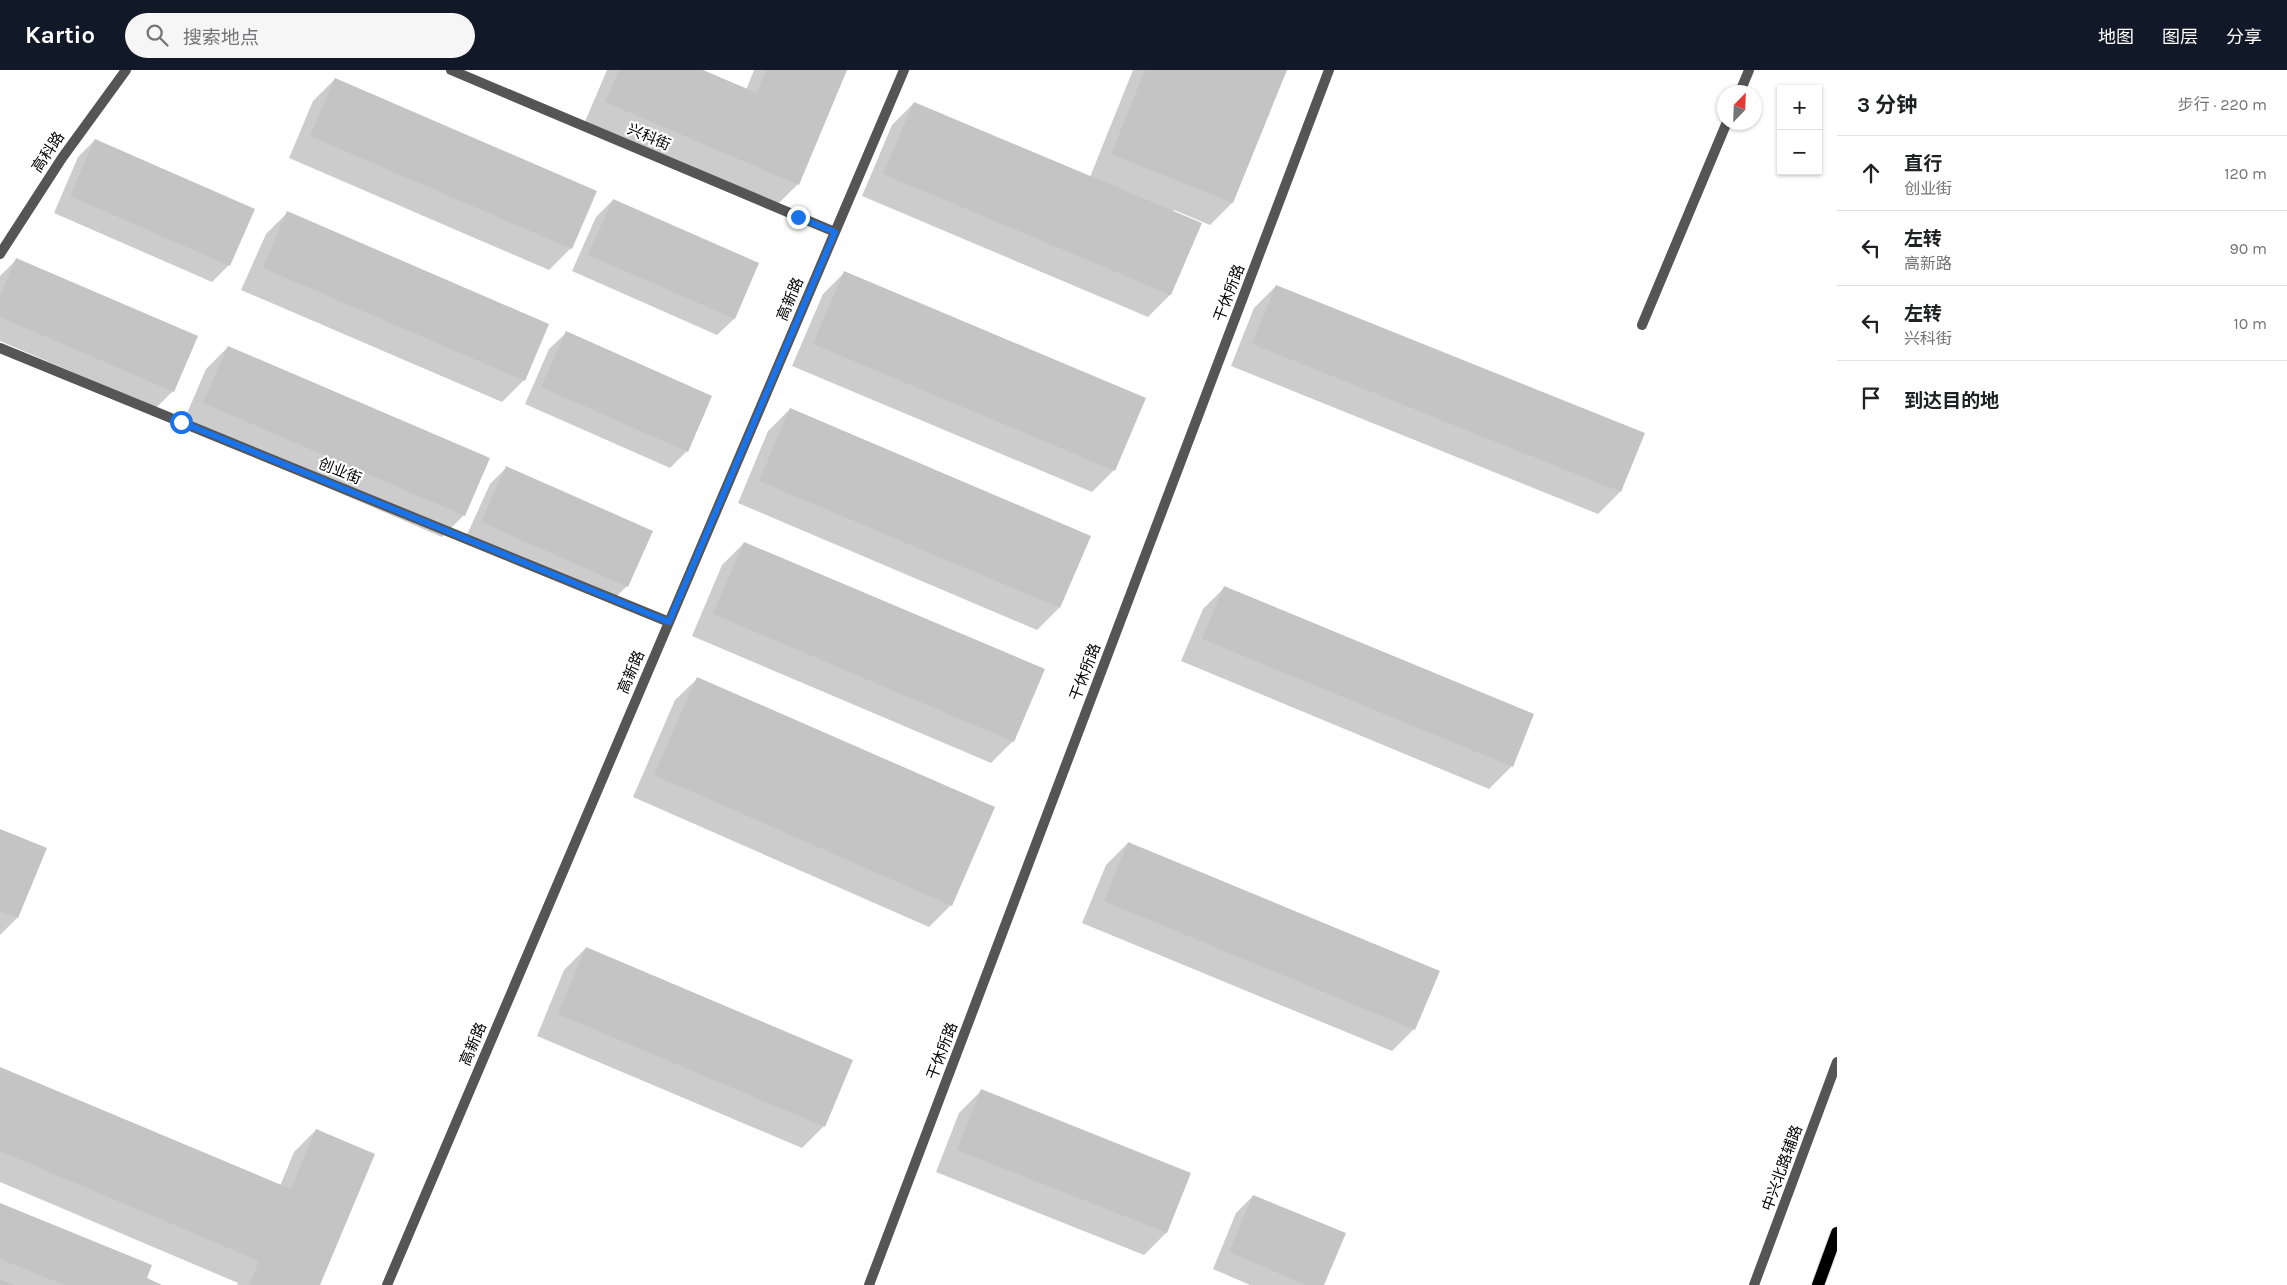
<!DOCTYPE html>
<html lang="zh">
<meta charset="utf-8">
<style>
body{margin:0;font-family:Karla,"Noto Sans SC",sans-serif;background:#f6f6f6;color:#202124}
.controls{position:absolute;right:15px;top:15px;display:grid;overflow:hidden;border-radius:0px;box-shadow:0 1px 4px #0004}
.controls button{width:45px;height:45px;display:grid;place-items:center;padding:0;border:0;border-bottom:1px solid #e0e0e0;background:#fff;color:#202124;font:25px sans-serif}
.compass{position:absolute;left:1717px;top:15px;width:45px;height:45px;border-radius:50%;background:#fff;box-shadow:0 1px 4px #0004;rotate:23deg}
.stop{position:absolute;width:15px;height:15px;margin:-11px;border:4px solid #1a73e8;border-radius:50%;background:#fff}
.stop.end{background:#1a73e8;border-color:#fff;box-shadow:0 1px 5px #0008}
.list{margin:0;padding:0;list-style:none}
h2{display:flex;justify-content:space-between;align-items:center;height:65px;margin:0;padding:0 20px;font-size:21px}
h2 small{font-size:16px;font-weight:400;color:#757577}
.list li{display:grid;grid-template-columns:32px 1fr auto;gap:15px;align-items:center;box-sizing:border-box;height:75px;padding:0 20px;border-top:1px solid #e0e0e0}
.list b{display:block;font-size:19px;white-space:nowrap}
.list p{margin:0;font-size:16px;white-space:nowrap;color:#757577}
.list em{font-size:16px;font-style:normal;color:#757577}
.icon{flex:none;width:28px;height:28px;fill:none;stroke:currentColor;stroke-width:2;stroke-linecap:round;stroke-linejoin:round}
.map{position:relative;flex:none;width:1837px;height:1215px;overflow:hidden}
header{display:flex;align-items:center;gap:30px;box-sizing:border-box;height:70px;padding:0 25px;background:#111827;color:#fff}
header strong{font-size:24px}
nav{display:flex;gap:28px;margin-inline-start:auto;font-size:18px}
.search{width:350px;height:45px;background:#f6f6f6;display:flex;align-items:center;gap:12px;box-sizing:border-box;padding:0 18px;border-radius:28px;color:#757577;font-size:19px}
main{display:flex}
aside{flex:1;background:#fff}
.map>svg:first-child{display:block}
</style>
<header>
<strong>Kartio</strong>
<div class="search"><svg class="icon" aria-label="search" viewBox="0 0 24 24"><circle cx="10" cy="10" r="6"/><path d="M15 15l6 6"/></svg>搜索地点</div>
<nav><a>地图</a><a>图层</a><a>分享</a></nav>
</header>
<main>
<div class="map">
<svg width="1837" height="1215" viewBox="0 0 1837 1215">
<rect width="100%" height="100%" fill="#fff"/>
<path fill="#0003" d="M607 0H700L746 20 754 0H846L798 114 776 136 584 54Z
M1133 0H1286L1232 133 1210 155 1174 140 1173 142 1200 154 1170 225 1148 247 862 126 892 55 914 33 1090 107Z
M335 9 571 178 549 200 289 88 313 31Z
M95 70 229 195 212 212 54 143 78 87Z
M613 130 758 194 734 249 717 265 572 201 596 147Z
M288 142 524 310 502 332 241 220 266 164Z
M17 189 173 321 156 338 0 271V206Z
M845 202 1114 400 1092 422 792 296 823 224Z
M1276 216 1620 422 1598 444 1231 296 1254 238Z
M566 263 687 381 670 398 525 334 549 279Z
M228 277 464 445 442 467 182 355 206 299Z
M790 339 1059 538 1037 560 738 433 768 361Z
M507 397 627 516 610 533 465 469 490 414Z
M744 473 1013 671 991 693 692 566 722 495Z
M1225 517 1533 644 1511 697 1489 719 1181 591 1203 539Z
M697 609 951 835 929 857 633 727 675 630Z
M0 760 45 779 17 848 0 865Z
M1128 773 1414 959 1392 981 1082 853 1106 795Z
M586 878 824 1056 802 1078 537 966 564 900Z
M0 998 280 1116 294 1082 316 1060 318 1215H237L238 1213 0 1112Z
M981 1021 1190 1104 1166 1163 1144 1185 936 1102 959 1043Z
M1253 1126 1323 1215H1250L1213 1199 1236 1143Z
M0 1135 145 1209 159 1215H0Z"/>
<path fill="#c4c4c4" d="M619 0H703L757 23 766 0H847L799 115 605 32Z
M1145 0H1287L1233 133 1111 84Z
M335 8 597 121 572 179 310 66Z
M914 32 1202 153 1171 225 883 104Z
M95 69 255 139 230 196 70 126Z
M613 129 759 193 735 249 588 185Z
M287 141 549 254 525 311 263 198Z
M16 188 198 266 174 322 0 247V226Z
M844 201 1146 328 1115 401 813 274Z
M1276 215 1645 363 1621 422 1252 274Z
M566 261 712 326 688 382 541 317Z
M228 276 490 388 465 446 203 333Z
M790 338 1091 466 1060 538 759 411Z
M506 396 653 461 628 517 481 452Z
M744 472 1045 599 1014 672 713 544Z
M1224 516 1534 644 1513 697 1202 569Z
M697 607 995 737 952 836 654 705Z
M0 759 47 778 18 848 0 841Z
M1128 772 1440 901 1415 960 1104 831Z
M586 877 853 990 825 1057 558 944Z
M0 997 291 1119 316 1059 375 1084 320 1215H249L259 1191 0 1081Z
M981 1019 1191 1103 1167 1163 957 1080Z
M1253 1125 1346 1163 1324 1215H1306L1229 1182Z
M0 1133 152 1195 147 1208 162 1215H64L0 1189Z
M0 1209 15 1215H0Z"/>
<g fill="none" stroke-linecap="round" stroke-linejoin="round">
<defs>
<path id="primary" d="M1818 1215 1837 1163"/>
</defs>
<use href="#primary" stroke="#dbdbdb" stroke-width="14"/>
<path stroke="#555" stroke-width="10" d="M1740 22 1749 0
M1642 255 1727 52"/>
<path stroke="#555" stroke-width="10" d="M451 0 835 162
M0 184 62 88 126 0
M0 278 669 552
M387 1215 904 0
M869 1215 1329 0
M1754 1215 1837 992"/>
<use href="#primary" stroke="#000" stroke-width="12"/>
</g>
<g fill="none" stroke-linecap="round" stroke-linejoin="round">
<path stroke="#1a73e8" stroke-width="6" d="M181 352 669 552 835 162 798 147"/>
</g>
<g text-anchor="middle" stroke-width="4.5" stroke-linejoin="round" paint-order="stroke">
<g font-size="15" fill="#000" stroke="#fff">
<text transform="translate(649 67) rotate(23)" y="5">兴科街</text>
<text transform="translate(48 82) rotate(-56)" y="5">高科路</text>
<text transform="translate(1229 223) rotate(-69)" y="5">干休所路</text>
<text transform="translate(790 229) rotate(-67)" y="5">高新路</text>
<text transform="translate(340 401) rotate(22)" y="5">创业街</text>
<text transform="translate(631 602) rotate(-67)" y="5">高新路</text>
<text transform="translate(1085 602) rotate(-69)" y="5">干休所路</text>
<text transform="translate(473 974) rotate(-67)" y="5">高新路</text>
<text transform="translate(942 981) rotate(-69)" y="5">干休所路</text>
<text transform="translate(1782 1098) rotate(-70)" y="5">中兴北路辅路</text>
</g>
</g>
</svg>
<div class="controls">
<button>+</button>
<button>−</button>
</div>
<svg class="compass" viewBox="-18 -18 36 36"><path d="M0-13l5 13h-10z" fill="#e53935"/><path d="M0 13l5-13h-10z" fill="#757577"/></svg>
<div class="stop" style="left:181px;top:352px"></div>
<div class="stop end" style="left:798px;top:147px"></div>
</div>
<aside>
<h2>3 分钟<small>步行 · 220 m</small></h2>
<ul class="list">
<li><svg class="icon" aria-label="ahead" viewBox="0 0 24 24"><path d="M12 20V5M6 11l6-6 6 6"/></svg><div><b>直行</b><p>创业街</p></div><em>120 m</em></li>
<li><svg class="icon" aria-label="left" viewBox="0 0 24 24"><path d="M17 20v-9H6M10 6l-5 5 5 5"/></svg><div><b>左转</b><p>高新路</p></div><em>90 m</em></li>
<li><svg class="icon" aria-label="left" viewBox="0 0 24 24"><path d="M17 20v-9H6M10 6l-5 5 5 5"/></svg><div><b>左转</b><p>兴科街</p></div><em>10 m</em></li>
<li><svg class="icon" aria-label="arrive" viewBox="0 0 24 24"><path d="M6 21V4h12l-3 4 3 4H6"/></svg><div><b>到达目的地</b></div></li>
</ul>
</aside>
</main>
